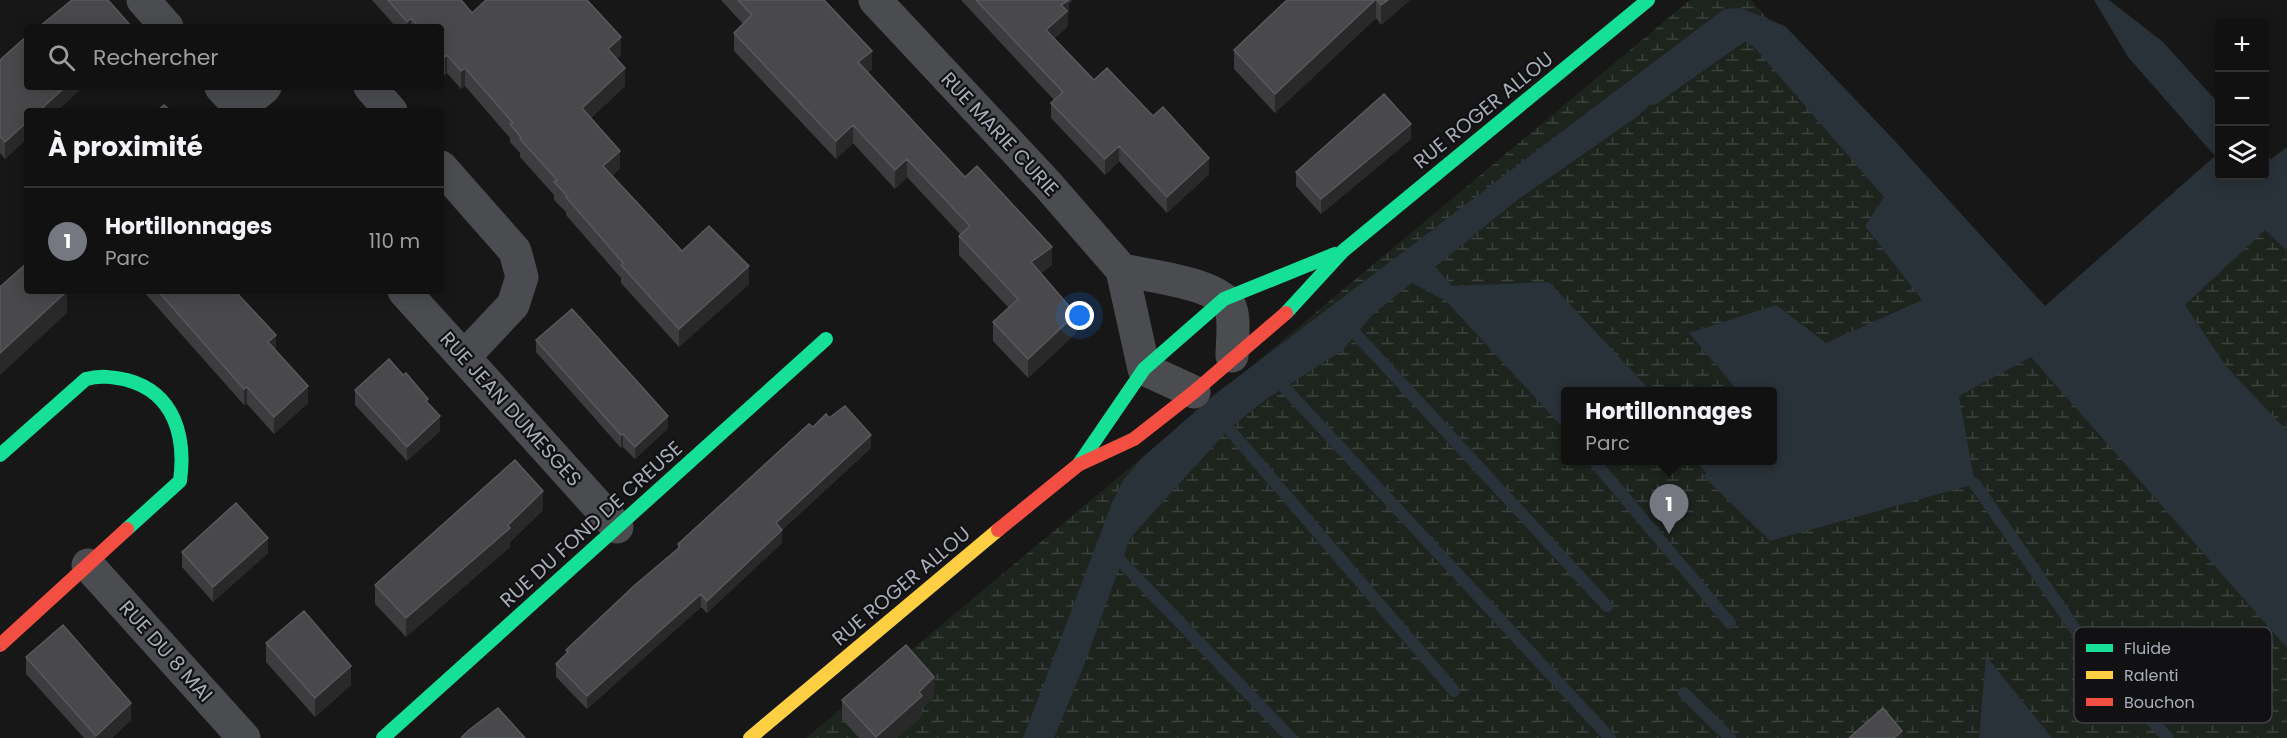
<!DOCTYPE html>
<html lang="fr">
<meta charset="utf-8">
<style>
body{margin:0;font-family:Poppins,sans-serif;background:#1e1f1f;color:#f1f3f6}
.controls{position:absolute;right:18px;top:18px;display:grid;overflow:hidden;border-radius:6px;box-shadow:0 3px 15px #0003}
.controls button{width:54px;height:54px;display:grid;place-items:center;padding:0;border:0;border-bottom:2px solid #303131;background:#111;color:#f1f3f6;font:30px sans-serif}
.you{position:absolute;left:1080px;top:316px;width:21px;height:21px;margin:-15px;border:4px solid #fff;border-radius:50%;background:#1a73e8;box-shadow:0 0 0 9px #1a73e833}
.badge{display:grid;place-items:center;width:39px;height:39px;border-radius:50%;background:#757880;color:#fff;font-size:20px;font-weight:700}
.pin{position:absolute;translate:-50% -50px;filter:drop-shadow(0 2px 3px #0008)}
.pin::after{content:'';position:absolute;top:32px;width:21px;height:18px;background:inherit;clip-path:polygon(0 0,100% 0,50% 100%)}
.popup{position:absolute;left:1561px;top:387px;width:216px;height:78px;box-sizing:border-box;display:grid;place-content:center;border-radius:6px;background:#111;filter:drop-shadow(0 2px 4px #0005);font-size:20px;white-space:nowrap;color:#9c9d9f}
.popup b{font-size:22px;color:#f1f3f6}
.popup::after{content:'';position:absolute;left:50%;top:100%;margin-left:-12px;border:12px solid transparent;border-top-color:#111}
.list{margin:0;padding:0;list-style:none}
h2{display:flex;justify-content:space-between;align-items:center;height:78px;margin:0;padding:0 24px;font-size:26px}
h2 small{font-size:20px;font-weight:400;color:#9c9d9f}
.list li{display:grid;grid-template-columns:39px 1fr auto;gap:18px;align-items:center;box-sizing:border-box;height:108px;padding:0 24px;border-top:2px solid #303131}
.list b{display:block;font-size:22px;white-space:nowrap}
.list p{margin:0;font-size:20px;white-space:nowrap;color:#9c9d9f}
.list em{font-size:20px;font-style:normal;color:#9c9d9f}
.icon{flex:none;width:33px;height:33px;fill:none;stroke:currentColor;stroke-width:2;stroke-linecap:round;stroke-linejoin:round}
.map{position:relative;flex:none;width:2287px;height:738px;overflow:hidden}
.search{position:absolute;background:#111;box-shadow:0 3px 15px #0003;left:24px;top:24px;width:420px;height:66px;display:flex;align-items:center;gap:15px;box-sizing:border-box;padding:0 21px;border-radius:6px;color:#9c9d9f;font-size:22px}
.panel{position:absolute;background:#111;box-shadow:0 3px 15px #0003;left:24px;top:108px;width:420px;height:186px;border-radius:6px}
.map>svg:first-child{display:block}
</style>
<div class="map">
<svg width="2287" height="738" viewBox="0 0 2287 738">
<defs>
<pattern id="wetland-marsh" width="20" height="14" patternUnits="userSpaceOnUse" patternTransform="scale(1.5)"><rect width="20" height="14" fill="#1d241e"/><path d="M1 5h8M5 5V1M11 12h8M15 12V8" fill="none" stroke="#3b413d"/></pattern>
</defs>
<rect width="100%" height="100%" fill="#171717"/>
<path fill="url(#wetland-marsh)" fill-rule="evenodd" d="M1690 0H1751L2040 330 2287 160V738H806ZM1566 392H1772V460H1566Z"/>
<path fill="#2a3239" d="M2094 0H2109L2163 42 2219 104 2220 176H2264L2265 153 2271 159 2287 147V251L2265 230 2185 305 2225 365 2287 431V648L2031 357 1959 396 1975 484 1770 541 1703 476 1720 461 1772 460V392L1738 391 1689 333 1776 305 1826 343 1922 300 1865 226 1884 197 1756 49 1743 40 1734 38 1695 63 1638 116 1516 201 1435 267 1452 286 1549 282 1648 388V391L1566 392 1565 430 1446 301 1412 283 1373 314 1343 350 1265 400 1229 429 1130 538 1083 668 1054 738H1023L1112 503 1124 479 1141 459 1214 395 1724 9 1740 8 1785 26 1893 139 2045 306 2215 156 2128 57Z
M1986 656 2052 738H1979Z"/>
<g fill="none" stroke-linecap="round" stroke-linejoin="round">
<path stroke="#2a3239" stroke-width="12" d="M1653 99 1749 31 1751 33
M1356 334 1607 606
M1284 387 1610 738
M1229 429 1454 691
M1593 460 1730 623
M1702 460 1711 469
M1975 484 2102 668 2168 738
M1112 552 1291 738
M1684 693 1730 738"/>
<path stroke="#4b4c50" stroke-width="33" d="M143 0 167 27
M875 0 1048 185 1122 270 1144 369 1194 392
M221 87 243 111
M370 87 391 111
M240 108 265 87
M441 167 515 251 522 277 513 305 464 357
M1122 270C1145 275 1224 284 1231 309 1235 322 1232 342 1232 356
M404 291 617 527
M88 565 244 738"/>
<path stroke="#16e098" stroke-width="14" d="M1286 313 1343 251 1648 0
M0 455 86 379C100 375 113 377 127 380 175 393 186 437 180 481L127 529
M1079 464 1144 369 1224 299 1335 254
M383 738 826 339"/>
<path stroke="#ffcf43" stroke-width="14" d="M750 738 998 530"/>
<path stroke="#f24e42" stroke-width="14" d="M998 530 1078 465 1134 439 1194 392 1286 313
M0 645 127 529"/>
</g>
<path fill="#3d3d3f" d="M372 0H461L472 13 621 55 616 59 625 86 591 118 620 168 612 176 682 251 749 284 679 347 621 283V278L566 215V212L554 200V195L520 157V153L510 142V138L465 86 461 89 447 73 445 75 441 70V27H396Z
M721 0H824L872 69 868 72 965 177 1052 265 1040 274 1076 333 1028 378 993 341V322L1009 308 959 255V236L960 234 907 177 895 189 853 143 836 159 734 51V33L743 24Z
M961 0H1073L1069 4 1067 27 1054 39 1094 80 1209 174 1167 213 1119 161 1105 175 1051 118V103L1054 100Z
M1287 0H1410L1381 25 1376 18 1275 113 1234 69V50Z
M0 60 27 87H83L5 159 0 153Z
M1411 139 1321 214 1296 186V172Z
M143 291H235L276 351 308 403 274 434 247 404 244 405Z
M536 340 668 428 635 459 623 447 621 448 536 352Z
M403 375 428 403 440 431 407 461 355 405V390Z
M829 418 871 448 782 530V543L707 613 701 607 587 709 556 677V664L566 654V650L678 549V544L813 427Z
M543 510 510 542V547L406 637 375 604V585Z
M182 552 268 553 213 602 182 567Z
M266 643 351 685 315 717 266 662Z
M26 657 131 720 112 738H84L26 674Z
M934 696 922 708V716L897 738H859L842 719V700Z"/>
<path fill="#29292a" d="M1063 0H1073L1069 4 1067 27 1046 46V30L1061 5Z
M1375 0H1376V18L1275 113V94Z
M1388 0H1410L1381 25V5Z
M411 18V27H407V22Z
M621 37V55L608 67V49Z
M872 51V69L858 80V62Z
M447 55V73L445 75V57Z
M465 68V86L461 89V71Z
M625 68V86L582 126V108Z
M65 87H83L57 111H39Z
M27 122V139L5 159V142Z
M1411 124V139L1321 214V199Z
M853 125V143L836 159V141Z
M1119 146V161L1105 175V159Z
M620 151V168L603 184V166Z
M1209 158V174L1167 213V197Z
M907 159V177L895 189V170Z
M1052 247V265L1031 281V262Z
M749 266V284L679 347V329Z
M67 291V313L0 375V353Z
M1076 314V333L1028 378V359Z
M276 335V351L268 342Z
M308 386V403L274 434V417Z
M247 387V404L244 405V389Z
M440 416V431L407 461V447Z
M668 416V428L635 459V447Z
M623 434V447L621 448V435Z
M871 435V448L776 535V523Z
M543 491V510L510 542V547L406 637V618L508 525Z
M782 530V543L707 613V601Z
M268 538V553L213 602V587Z
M701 594V607L587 709V696Z
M351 666V685L315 717V698Z
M934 677V696L922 708V716L897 738H876L919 692Z
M131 703V720L112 738H96V736Z
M1902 731V738H1894Z"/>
<path fill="#49494c" stroke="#58595d" stroke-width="1.5" d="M72 0H108L131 26 130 27H39Z
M388 0H461L472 13 486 0H587L621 37 608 49 625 68 582 108 620 151 603 166 682 251 709 226 749 266 679 329 621 265 623 263 566 197 567 196 554 182 557 180 520 139 521 137 510 124 513 123 465 68 461 71 447 55 445 57 441 52V27H419L411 18 407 22Z
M738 0H824L872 51 858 62 965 177 977 166 1052 247 1031 262 1076 314 1028 359 993 322 1018 299 959 236 970 226 907 159 895 170 853 125 836 141 734 33 752 15Z
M976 0H1069L1061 5 1067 11 1046 30 1094 80 1107 68 1153 116 1163 107 1209 158 1167 197 1119 146 1105 159 1051 103 1063 92Z
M1287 0H1375L1275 94 1234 50Z
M1377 0H1388L1381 5Z
M27 36V87H65L39 111H27V122L5 142 0 136V60Z
M1384 94 1411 124 1321 199 1296 172Z
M164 105 171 111H157Z
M27 263V291H67L0 353V287Z
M158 291H235L276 335 268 342 308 386 274 417 247 387 244 389Z
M572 309 668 416 635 447 623 434 621 435 536 340Z
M389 359 403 375 406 373 428 399 426 401 440 416 407 447 355 390Z
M845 406 871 435 776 523 782 530 707 601 701 594 587 696 556 664 568 652 566 650 635 585 680 547 678 544 809 424 813 427 826 414 829 418Z
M515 460 543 491 508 525 510 528 406 618 375 585Z
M236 503 268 538 213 587 182 552Z
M304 611 351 666 315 698 266 643Z
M63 625 131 703 96 736 26 657Z
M906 645 934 677 919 692 922 696 876 737 842 700Z
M498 708 525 738H461L469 730Z
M1883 708 1902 731 1894 738H1849Z"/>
<g text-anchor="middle" stroke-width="4.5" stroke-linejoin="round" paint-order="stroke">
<g font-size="20" fill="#a8adb8" stroke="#111113">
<text transform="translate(1483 110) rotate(-39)" y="7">RUE ROGER ALLOU</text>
<text transform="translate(1000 134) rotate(47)" y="7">RUE MARIE CURIE</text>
<text transform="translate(511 409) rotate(48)" y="7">RUE JEAN DUMESGES</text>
<text transform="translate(591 524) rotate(-42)" y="7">RUE DU FOND DE CREUSE</text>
<text transform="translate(901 586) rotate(-40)" y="7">RUE ROGER ALLOU</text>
<text transform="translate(166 651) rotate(48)" y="7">RUE DU 8 MAI</text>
</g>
</g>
<rect x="2074" y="627" width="198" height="96" rx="9" fill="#111113" stroke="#3e4045" stroke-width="1.5"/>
<rect x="2086" y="644" width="27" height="8" fill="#16e098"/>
<rect x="2086" y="671" width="27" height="8" fill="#ffcf43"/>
<rect x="2086" y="698" width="27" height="8" fill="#f24e42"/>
<g font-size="16" fill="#a8adb8">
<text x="2124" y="654">Fluide</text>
<text x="2124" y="681">Ralenti</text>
<text x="2124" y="708">Bouchon</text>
</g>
</svg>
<div class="controls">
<button>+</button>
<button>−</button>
<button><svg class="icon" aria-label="layers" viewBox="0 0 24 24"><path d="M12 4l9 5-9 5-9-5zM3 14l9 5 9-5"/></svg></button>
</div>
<div class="you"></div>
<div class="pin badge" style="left:1669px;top:534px">1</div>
<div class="popup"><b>Hortillonnages</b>Parc</div>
<div class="search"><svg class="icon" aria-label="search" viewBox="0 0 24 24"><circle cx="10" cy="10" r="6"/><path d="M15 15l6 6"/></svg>Rechercher</div>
<section class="panel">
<h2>À proximité<small></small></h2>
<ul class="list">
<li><span class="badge">1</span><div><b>Hortillonnages</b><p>Parc</p></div><em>110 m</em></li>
</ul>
</section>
</div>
